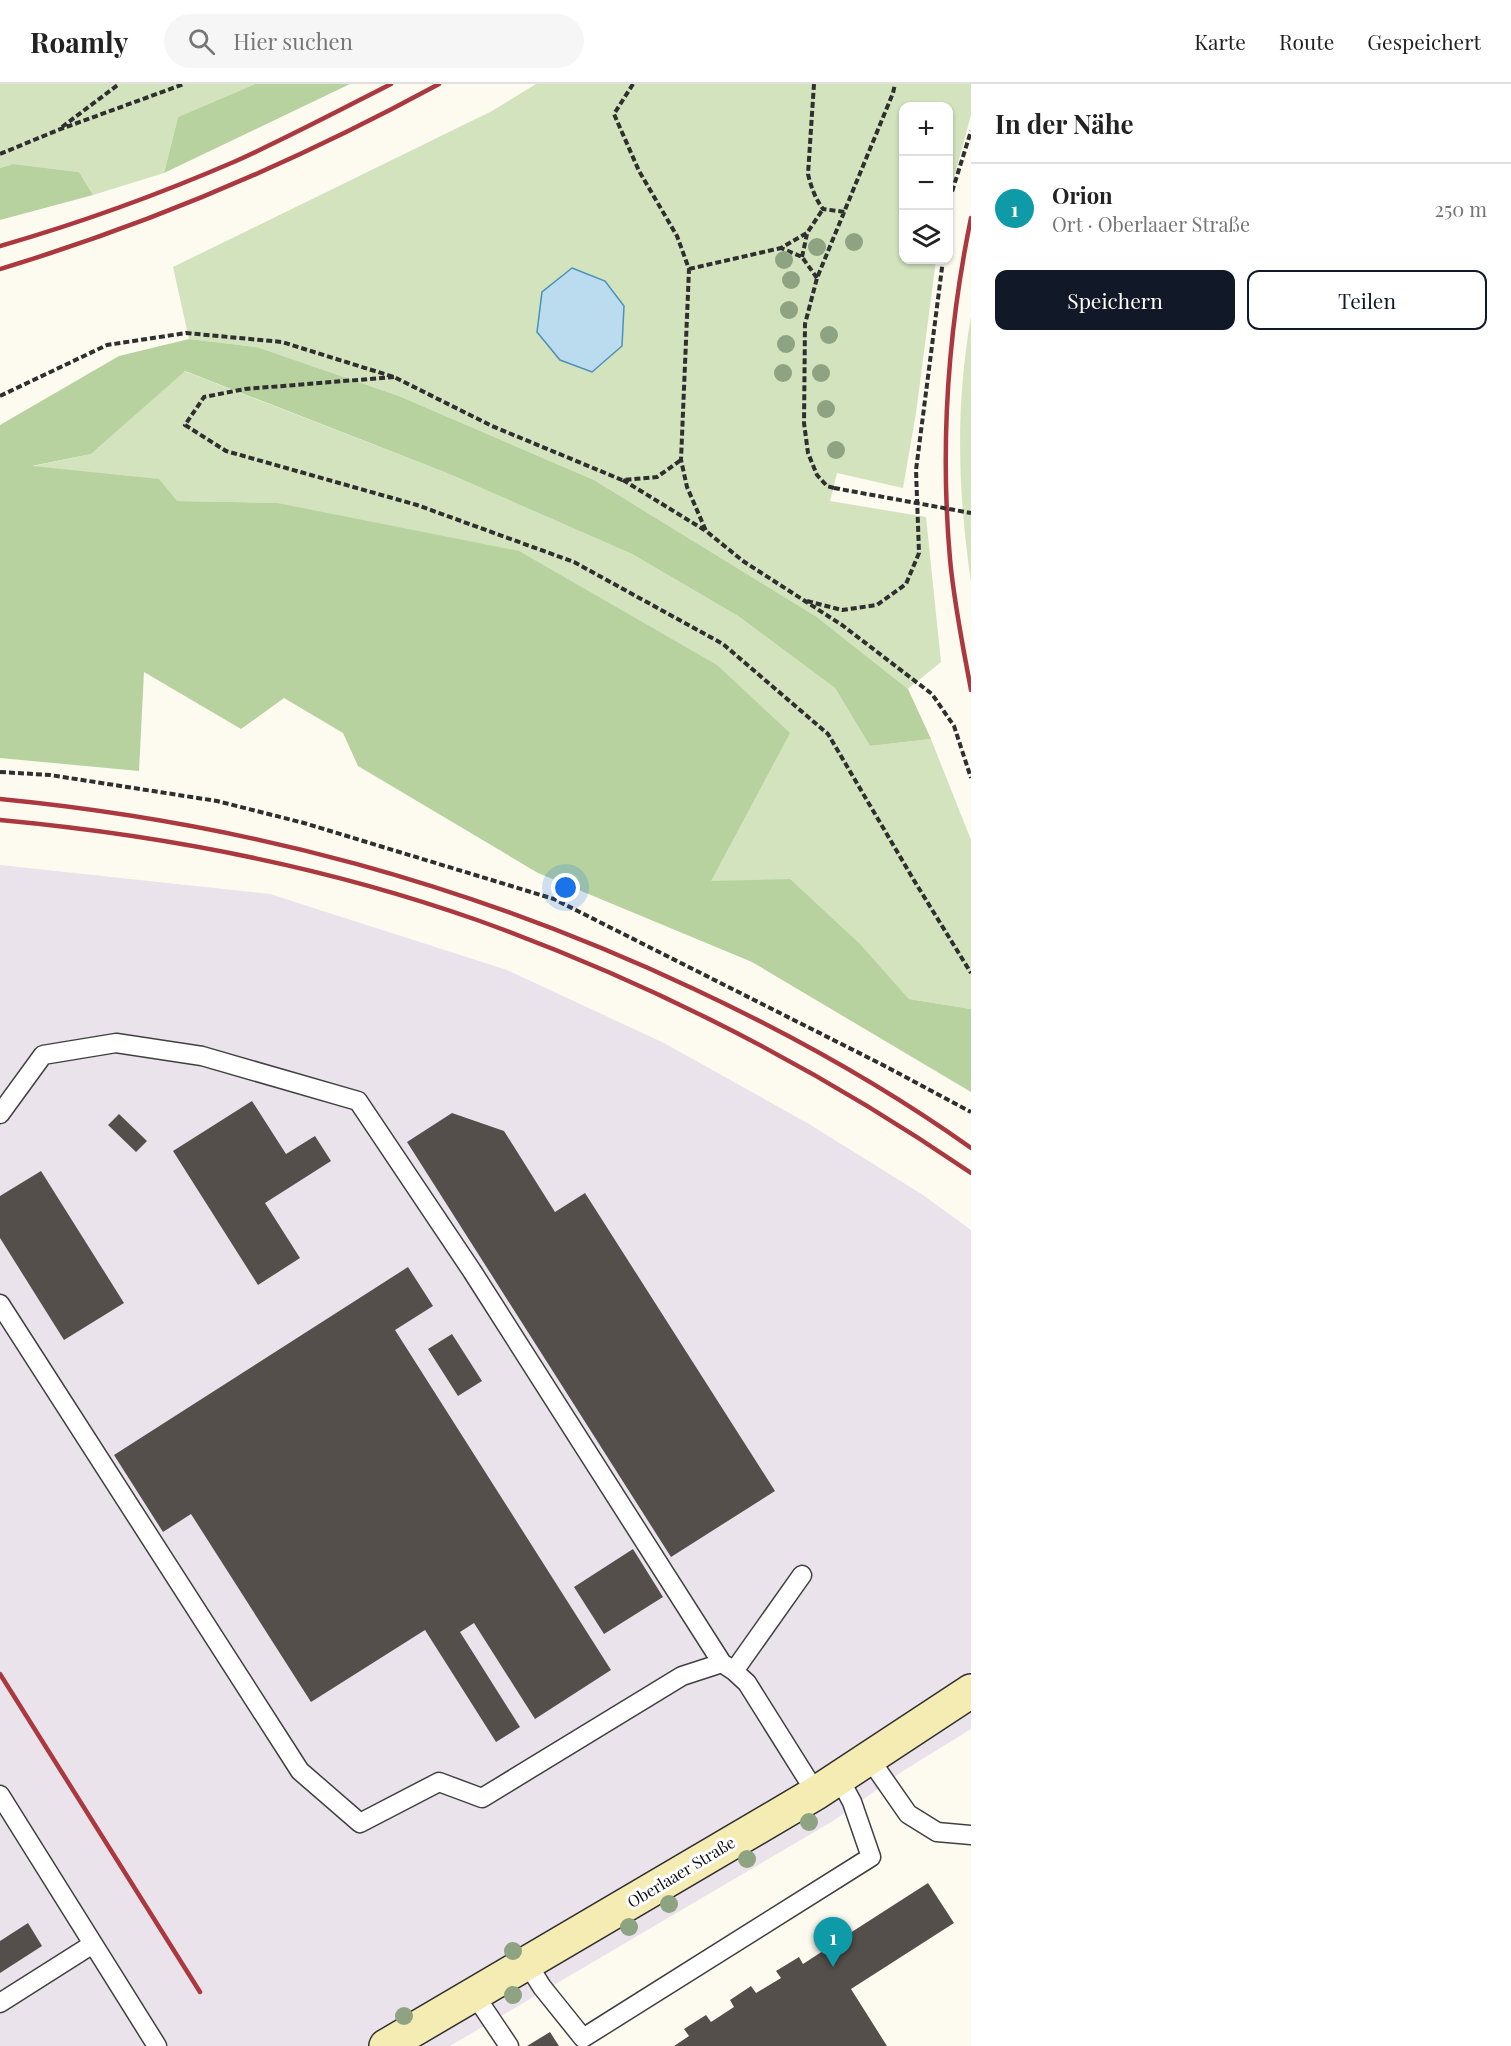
<!DOCTYPE html>
<html lang="de">
<meta charset="utf-8">
<style>
body{margin:0;font-family:"Playfair Display",serif;background:#f6f6f6;color:#222}
.controls{position:absolute;right:18px;top:18px;display:grid;overflow:hidden;border-radius:12px;box-shadow:0 2px 4px #0004}
.controls button{width:54px;height:54px;display:grid;place-items:center;padding:0;border:0;border-bottom:2px solid #e0e0e0;background:#fff;color:#222;font:30px sans-serif}
.you{position:absolute;left:566px;top:804px;width:21px;height:21px;margin:-15px;border:4px solid #fff;border-radius:50%;background:#1a73e8;box-shadow:0 0 0 9px #1a73e833}
.badge{display:grid;place-items:center;width:39px;height:39px;border-radius:50%;background:#111827;color:#fff;font-size:20px;font-weight:700}
.pin{position:absolute;translate:-50% -50px;filter:drop-shadow(0 2px 3px #0008)}
.pin::after{content:'';position:absolute;top:32px;width:21px;height:18px;background:inherit;clip-path:polygon(0 0,100% 0,50% 100%)}
.list{margin:0;padding:0;list-style:none}
h2{display:flex;justify-content:space-between;align-items:center;height:78px;margin:0;padding:0 24px;font-size:26px}
h2 small{font-size:20px;font-weight:400;color:#767676}
.list li{display:grid;grid-template-columns:39px 1fr auto;gap:18px;align-items:center;box-sizing:border-box;height:90px;padding:0 24px;border-top:2px solid #e0e0e0}
.list b{display:block;font-size:22px;white-space:nowrap}
.list p{margin:0;font-size:20px;white-space:nowrap;color:#767676}
.list em{font-size:20px;font-style:normal;color:#767676}
.actions{display:flex;gap:12px;padding:18px 24px}
.actions a{flex:1;padding:14px 0;border:2px solid #111827;border-radius:12px;text-align:center;font-size:21px;color:#111827}
.actions .main{background:#111827;color:#fff}
.icon{flex:none;width:33px;height:33px;fill:none;stroke:currentColor;stroke-width:2;stroke-linecap:round;stroke-linejoin:round}
.map{position:relative;flex:none;width:971px;height:1962px;overflow:hidden}
header{display:flex;align-items:center;gap:36px;box-sizing:border-box;height:84px;padding:0 30px;background:#fff;border-bottom:2px solid #e0e0e0}
header strong{font-size:28px}
nav{display:flex;gap:33px;margin-inline-start:auto;font-size:21px}
.search{width:420px;height:54px;background:#f6f6f6;display:flex;align-items:center;gap:15px;box-sizing:border-box;padding:0 21px;border-radius:33px;color:#767676;font-size:22px}
main{display:flex}
aside{flex:1;background:#fff}
.map>svg:first-child{display:block}
</style>
<header>
<strong>Roamly</strong>
<div class="search"><svg class="icon" aria-label="search" viewBox="0 0 24 24"><circle cx="10" cy="10" r="6"/><path d="M15 15l6 6"/></svg>Hier suchen</div>
<nav><a>Karte</a><a>Route</a><a>Gespeichert</a></nav>
</header>
<main>
<div class="map">
<svg width="971" height="1962" viewBox="0 0 971 1962">
<rect width="100%" height="100%" fill="#fdfaf0"/>
<path fill="#eae3eb" d="M0 781 270 810 507 886 664 959 809 1040 923 1111 971 1146V1645L903 1687 833 1737 450 1962H0Z"/>
<path fill="#d2e3be" d="M0 0H255L178 33 164 89 93 111 79 88 13 80 0 84Z
M536 0H971V31L949 112 948 22H904V176H936L916 329 903 404 837 389 830 417 926 433 941 578 908 605 817 533 594 396 399 312 257 263 189 255 173 183 492 27Z
M971 233V498C958 408 955 324 971 233Z
M184 287 447 389 632 470 738 532 835 604 870 662 931 655 971 756V925L909 915 862 862 711 797 277 419 177 417 29 383 91 370Z"/>
<path fill="#b7d29f" d="M255 0H350L164 89 178 33Z
M13 80 79 88 93 111 0 136V84Z
M189 255 257 263 399 312 594 396 817 533 908 605 931 655 870 662 835 604 738 532 632 470 447 389 185 287 91 370 32 382 159 395 177 417 277 419 519 467 717 581 790 649 711 797 790 795 862 862 909 915 971 925V1008L752 878 538 789 358 682 343 649 284 614 241 645 144 588 139 687 0 674V341L119 272Z"/>
<path fill="#bbdcee" stroke="#4c90bb" stroke-width="1.5" d="M572 184 605 197 624 222 622 262 592 288 560 276 537 248 542 208Z"/>
<path fill="#554f4b" d="M252 1017 286 1070 315 1052 331 1077 265 1119 300 1174 258 1201 173 1067Z
M452 1029 504 1047 555 1128 585 1109 775 1407 671 1473 407 1058Z
M119 1030 147 1057 136 1068 108 1041Z
M41 1087 124 1219 64 1256 0 1154V1112Z
M408 1183 433 1222 395 1246 611 1586 535 1635 474 1539 460 1548 520 1643 496 1658 425 1546 311 1618 191 1430 163 1448 114 1371Z
M452 1250 482 1297 458 1312 428 1265Z
M633 1465 663 1513 604 1550 574 1503Z
M928 1799 954 1839 851 1905 887 1962H674L689 1952 684 1945 706 1931 711 1938 734 1923 730 1916 751 1902 756 1909 781 1894 776 1887 799 1873 803 1880 826 1865 822 1857 843 1844 847 1851Z
M28 1839 42 1862 0 1889V1857Z
M550 1948 559 1962H527Z"/>
<g fill="none" stroke-linecap="round" stroke-linejoin="round">
<defs>
<path id="lane" d="M0 1030 43 971 116 959 202 972 358 1017 472 1187 722 1579 734 1587 747 1599 816 1709
M0 1220 300 1687 360 1739 439 1698 482 1714 682 1592 722 1579
M734 1587 802 1491
M869 1674 908 1730 937 1748 971 1751
M0 1711 157 1962
M527 1879 542 1903 583 1954 871 1773 852 1718 839 1694
M474 1910 509 1962
M0 1919 93 1860"/>
<path id="secondary" d="M386 1962 816 1709 971 1607"/>
</defs>
<use href="#lane" stroke="#404040" stroke-width="21"/>
<use href="#secondary" stroke="#2f2f2f" stroke-width="36"/>
<path stroke="#2f2f2f" stroke-width="4" stroke-dasharray="6 3" stroke-linecap="butt" d="M633 0 614 30 639 87 677 152 689 185 681 376 687 403 706 447 743 477 842 541 932 610 954 642 971 694
M814 0 808 90C811 103 815 114 823 125L845 128
M62 43 119 0
M0 70 58 46 184 0
M948 134 951 111 971 47
M802 173 807 150
M689 185 781 164
M817 194 802 173 781 164 807 149 823 125
M394 293 245 305 204 313 185 341 226 367 417 421 574 478 723 560 828 650 915 798 971 889
M0 312 107 261 186 249 282 258 394 293 492 342 622 396 657 393 681 376
M623 396 706 447
M834 404 827 402 817 391 808 369 804 339 805 240 817 194 893 9 895 0
M807 517 842 526 877 521 906 500 919 469 916 386 943 176
M0 688 50 691 217 717 304 739 554 815 881 980 971 1028"/>
<use href="#lane" stroke="#fff" stroke-width="18"/>
<use href="#secondary" stroke="#f4ecb3" stroke-width="33"/>
<path stroke="#ab383f" stroke-width="4.5" d="M971 134C948 246 940 361 950 475 954 519 963 563 971 606
M0 162C80 139 160 110 236 77 289 53 340 26 391 0
M0 185C153 139 299 76 439 0
M0 715C246 739 470 800 694 905 790 950 884 1002 971 1064
M0 736C161 751 324 782 477 836 652 899 818 984 971 1089
M0 1590 200 1908"/>
<path stroke="#2f2f2f" stroke-width="4" stroke-dasharray="6 3" stroke-linecap="butt" d="M834 404 971 429"/>
</g>
<g fill="#8da381">
<circle cx="854" cy="158" r="9"/>
<circle cx="817" cy="163" r="9"/>
<circle cx="784" cy="176" r="9"/>
<circle cx="791" cy="196" r="9"/>
<circle cx="789" cy="226" r="9"/>
<circle cx="829" cy="251" r="9"/>
<circle cx="786" cy="260" r="9"/>
<circle cx="783" cy="289" r="9"/>
<circle cx="821" cy="289" r="9"/>
<circle cx="826" cy="325" r="9"/>
<circle cx="836" cy="366" r="9"/>
<circle cx="809" cy="1738" r="9"/>
<circle cx="747" cy="1775" r="9"/>
<circle cx="669" cy="1820" r="9"/>
<circle cx="629" cy="1843" r="9"/>
<circle cx="513" cy="1867" r="9"/>
<circle cx="513" cy="1911" r="9"/>
<circle cx="404" cy="1932" r="9"/>
</g>
<g text-anchor="middle" stroke-width="6" stroke-linejoin="round" paint-order="stroke">
<g font-size="16" fill="#0d0d0d" stroke="#fff">
<text transform="translate(681 1788) rotate(-31)" y="6">Oberlaaer Straße</text>
</g>
</g>
</svg>
<div class="controls">
<button>+</button>
<button>−</button>
<button><svg class="icon" aria-label="layers" viewBox="0 0 24 24"><path d="M12 4l9 5-9 5-9-5zM3 14l9 5 9-5"/></svg></button>
</div>
<div class="you"></div>
<div class="pin badge" style="left:833px;top:1883px;background:#0f9aa8">1</div>
</div>
<aside>
<h2>In der Nähe<small></small></h2>
<ul class="list">
<li><span class="badge" style="background:#0f9aa8">1</span><div><b>Orion</b><p>Ort · Oberlaaer Straße</p></div><em>250 m</em></li>
</ul>
<div class="actions"><a class="main">Speichern</a><a>Teilen</a></div>
</aside>
</main>
